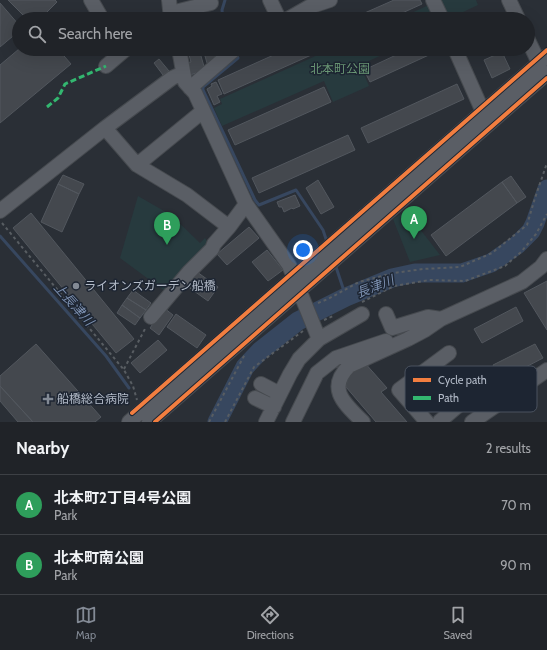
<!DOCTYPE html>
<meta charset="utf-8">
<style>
body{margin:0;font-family:Cabin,"Noto Sans JP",sans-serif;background:#2d2f34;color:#f1f3f6}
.you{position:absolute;left:303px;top:250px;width:14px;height:14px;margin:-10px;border:3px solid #fff;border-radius:50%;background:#1a73e8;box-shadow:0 0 0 6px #1a73e833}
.badge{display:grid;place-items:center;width:26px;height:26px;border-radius:50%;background:#838a95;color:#fff;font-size:13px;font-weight:700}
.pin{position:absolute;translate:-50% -33px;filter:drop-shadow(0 1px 2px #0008)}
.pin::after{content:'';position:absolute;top:21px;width:14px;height:12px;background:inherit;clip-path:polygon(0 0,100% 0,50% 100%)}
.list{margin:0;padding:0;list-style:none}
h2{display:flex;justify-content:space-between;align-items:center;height:52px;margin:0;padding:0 16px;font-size:17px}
h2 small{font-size:13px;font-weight:400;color:#a2a4a8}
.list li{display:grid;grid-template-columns:26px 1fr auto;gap:12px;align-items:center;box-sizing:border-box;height:60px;padding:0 16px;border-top:1px solid #3d4045}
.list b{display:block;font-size:15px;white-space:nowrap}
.list p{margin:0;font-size:13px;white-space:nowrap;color:#a2a4a8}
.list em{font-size:13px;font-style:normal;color:#a2a4a8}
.icon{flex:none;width:22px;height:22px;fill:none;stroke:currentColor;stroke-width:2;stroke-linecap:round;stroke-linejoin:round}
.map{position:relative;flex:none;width:547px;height:422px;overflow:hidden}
.search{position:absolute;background:#202328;box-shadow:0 4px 16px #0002;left:12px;right:12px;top:12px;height:44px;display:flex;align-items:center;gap:10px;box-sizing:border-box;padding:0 14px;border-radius:22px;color:#a2a4a8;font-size:15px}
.sheet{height:172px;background:#202328}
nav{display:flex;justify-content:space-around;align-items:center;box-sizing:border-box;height:56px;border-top:1px solid #3d4045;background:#202328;font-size:11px;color:#a2a4a8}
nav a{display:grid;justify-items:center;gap:2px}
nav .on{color:#838a95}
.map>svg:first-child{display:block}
</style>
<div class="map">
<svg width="547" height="422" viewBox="0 0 547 422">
<rect width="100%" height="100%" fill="#2a2f36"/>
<path fill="#273a3e" d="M439 0H476L478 5 448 19Z
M429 5 435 19H398Z
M331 49H395L360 65 369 86 333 102 324 81 222 126 214 108 222 104 220 99Z
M138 196 171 215 200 243 205 238 210 246 166 292 120 258Z
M406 211 440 255 410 262 393 219Z"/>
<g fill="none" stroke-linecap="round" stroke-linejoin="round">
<path stroke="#37475f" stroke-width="3" d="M223 19 222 10 225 0
M236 54 238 58 203 87V90L255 200 259 205 296 190 323 230 327 242
M0 236 106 356 129 388
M335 264 346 297"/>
<path stroke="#37475f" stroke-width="19" d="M217 422 245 367 260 351 298 321 346 297 392 278 415 273H462L491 263 517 245 531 231 535 223 547 189"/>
</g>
<path fill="#44484e" stroke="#52575e" d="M8 0H55L57 2 40 19H27Z
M394 0H420L422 4 389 19H351Z
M0 3 19 25V31L0 47Z
M19 49H58L71 64 0 123V65Z
M195 49H199L205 70 190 75 187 63 191 62 188 51Z
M203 49H213L216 61 207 63Z
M287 49H317L318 52 224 94 218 80Z
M409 49H442L370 82 364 70Z
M502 52 510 69 492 78 484 60Z
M159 59 169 71 163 75 154 63Z
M216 82 222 94 217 96 220 102 214 105 207 89 212 86 211 84Z
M457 84 464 99 368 143 361 128Z
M324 87 331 102 235 145 228 130Z
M348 135 355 150 259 193 252 178Z
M63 175 84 184 79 194 58 184Z
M511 176 526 197 517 203 502 182Z
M318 180 334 207 321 214 306 188Z
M502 182 517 203 446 256 431 235Z
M58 184 79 194 62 232 41 222Z
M295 195 300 206 293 209 292 208 284 212 282 207H279L277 202Z
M31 213 134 339 116 353 13 228Z
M249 227 259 238 227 265 217 254Z
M267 250 283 270 268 281 252 262Z
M197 272 218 287 208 301 187 286Z
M547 281V330L524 293Z
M133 290 151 303 146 310 127 298Z
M127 298 146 310 140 318 122 305Z
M122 305 140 318 135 325 117 313Z
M516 307 523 321 482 343 474 329Z
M164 308 173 315 159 335 150 328Z
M176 314 206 335 197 348 167 327Z
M158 340 167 350 140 373 131 363Z
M36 344 101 417 95 422H33L0 386V376Z
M535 344 543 358 501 380 493 365Z
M364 362 387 388 381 392 407 422H376L346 387 347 381 350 375 355 368Z
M0 386 33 422H18L0 401Z"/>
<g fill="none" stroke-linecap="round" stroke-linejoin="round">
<defs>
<path id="minor" d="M91 0 102 19
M169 0 171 19
M270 0 279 19
M433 0 442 19
M509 0 518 19
M171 13 211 3
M288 19 309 7 330 0
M528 40 539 63
M179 49 185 82 195 93 246 204 289 265 319 339
M455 49 483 112 489 119
M106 66 126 49
M190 88 235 49
M105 128 137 165 187 195 229 227 246 204
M137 165 203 111
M0 211 105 128 172 78 183 73
M386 314 392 328 428 317 441 319
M151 317 189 272 212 249 214 244 229 227
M261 384 280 394
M255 398 274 407
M129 422 547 56
M149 422 547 73
M266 422 290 374 299 359 319 339 362 314
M293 422 317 373 336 358 386 341
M363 422C345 404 326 389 349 366L408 339 425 330 441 319 522 282 541 267 547 259
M427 422 399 390 449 353
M441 422 440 421 479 388
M472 422 547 370"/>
</defs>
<use href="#minor" stroke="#464a4f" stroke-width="16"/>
<path stroke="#585d62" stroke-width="2" stroke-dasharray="3 3" stroke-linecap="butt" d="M2 223 124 370 133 386 137 400
M362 302 394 286 429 280 465 281 505 266 521 252 536 234 547 214
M318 303 328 299 359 282 394 273 423 269 460 267 492 253 527 225 535 198 547 163
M324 320 333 316
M124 369 146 327
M209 422 245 354
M225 422 254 367 303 331"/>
<use href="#minor" stroke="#5a5e65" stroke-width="14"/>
<path stroke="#33b770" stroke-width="3" stroke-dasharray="6 3" stroke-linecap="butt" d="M47 107 58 98 65 84 106 66"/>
<defs>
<path id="cycleway" d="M132 413 547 50
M155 422 547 78"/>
</defs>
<use href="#cycleway" stroke="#1d2532" stroke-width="6"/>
<use href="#cycleway" stroke="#f27e40" stroke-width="4"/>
</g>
<g fill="#838a95" stroke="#1d2532" stroke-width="1.5">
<circle cx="76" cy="286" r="4"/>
<path d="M46 393h4v4h4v4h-4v4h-4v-4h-4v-4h4z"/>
</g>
<g text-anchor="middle" stroke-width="3" stroke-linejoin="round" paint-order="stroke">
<g font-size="12" fill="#6b9976" stroke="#1d2532">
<text x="340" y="73">北本町公園</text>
</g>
<g font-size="12" fill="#b3bbc8" stroke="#1d2532" text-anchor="start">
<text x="84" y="290">ライオンズガーデン船橋</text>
<text x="57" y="403">船橋総合病院</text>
</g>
<g font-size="13" font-style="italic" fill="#7c90b0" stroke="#1d2532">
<text transform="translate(375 286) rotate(-21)" y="5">長津川</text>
<text transform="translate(74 304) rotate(48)" y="5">上長津川</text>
</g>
</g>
<rect x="405" y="366" width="132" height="46" rx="6" fill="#1d2532" stroke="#4a525f" stroke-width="1"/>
<rect x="413" y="378" width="18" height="4" fill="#f27e40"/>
<rect x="413" y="396" width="18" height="4" fill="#33b770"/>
<g font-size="11" fill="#b3bbc8">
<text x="438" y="384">Cycle path</text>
<text x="438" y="402">Path</text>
</g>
</svg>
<div class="you"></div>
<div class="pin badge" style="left:414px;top:239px;background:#2e9e5b">A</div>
<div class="pin badge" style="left:167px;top:245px;background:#2e9e5b">B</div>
<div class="search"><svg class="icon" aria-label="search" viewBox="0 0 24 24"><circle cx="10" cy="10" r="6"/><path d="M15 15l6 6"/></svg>Search here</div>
</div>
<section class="sheet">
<h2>Nearby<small>2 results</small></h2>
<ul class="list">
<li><span class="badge" style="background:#2e9e5b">A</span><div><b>北本町2丁目4号公園</b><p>Park</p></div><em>70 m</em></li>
<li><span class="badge" style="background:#2e9e5b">B</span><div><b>北本町南公園</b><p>Park</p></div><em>90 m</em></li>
</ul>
</section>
<nav>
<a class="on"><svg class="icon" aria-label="map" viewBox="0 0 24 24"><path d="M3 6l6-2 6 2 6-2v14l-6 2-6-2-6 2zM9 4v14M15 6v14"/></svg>Map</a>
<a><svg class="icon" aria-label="directions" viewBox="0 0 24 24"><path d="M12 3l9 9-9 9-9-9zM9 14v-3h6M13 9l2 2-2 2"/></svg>Directions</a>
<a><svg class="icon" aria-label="saved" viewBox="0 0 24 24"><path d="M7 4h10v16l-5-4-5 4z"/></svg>Saved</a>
</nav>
